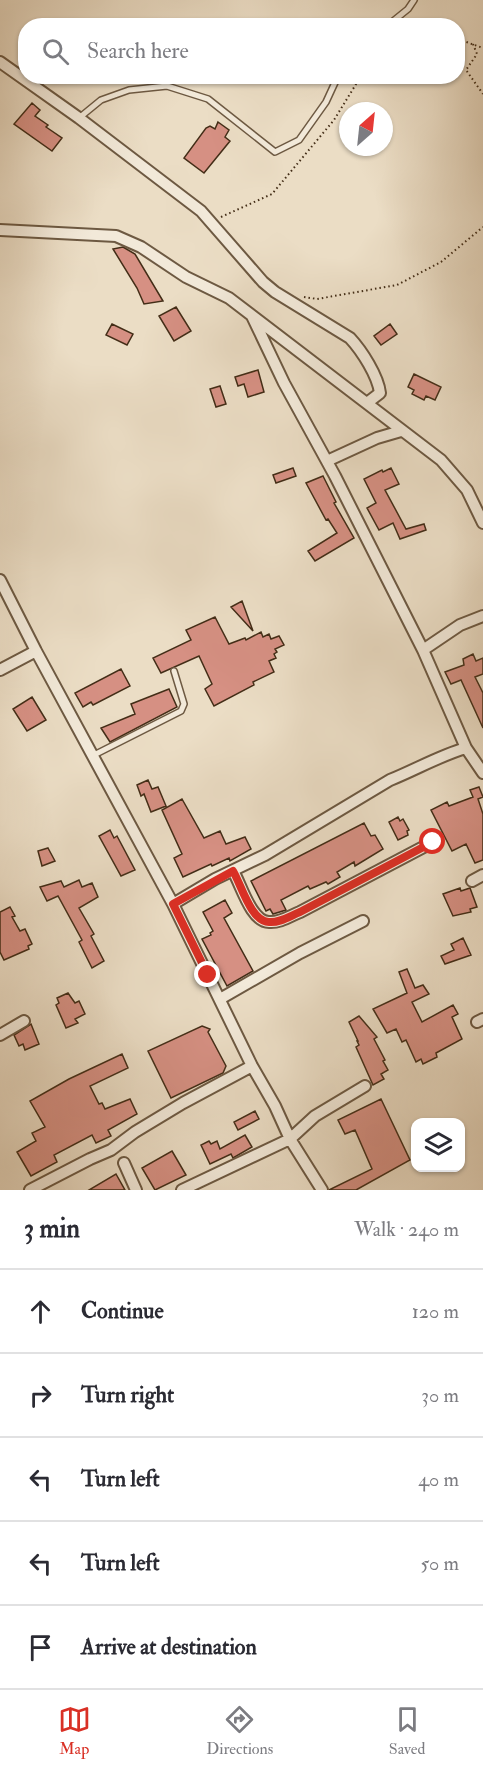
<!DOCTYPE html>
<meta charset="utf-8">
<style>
body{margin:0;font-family:"IM FELL Double Pica",serif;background:#f7f7f7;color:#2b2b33}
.controls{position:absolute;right:18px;bottom:18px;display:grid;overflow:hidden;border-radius:12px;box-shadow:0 2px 4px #0004}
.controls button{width:54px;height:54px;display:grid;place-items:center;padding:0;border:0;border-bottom:2px solid #e1e1e2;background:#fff;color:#2b2b33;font:30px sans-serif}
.compass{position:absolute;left:339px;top:102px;width:54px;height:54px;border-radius:50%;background:#fff;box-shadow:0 2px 4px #0004;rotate:27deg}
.stop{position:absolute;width:18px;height:18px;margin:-14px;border:4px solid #d93025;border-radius:50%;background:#fff}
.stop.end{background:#d93025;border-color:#fff;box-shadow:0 2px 6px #0008}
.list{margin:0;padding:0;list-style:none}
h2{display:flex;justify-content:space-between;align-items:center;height:78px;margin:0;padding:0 24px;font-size:26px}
h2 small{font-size:20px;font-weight:400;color:#7c7c81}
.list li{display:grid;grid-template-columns:39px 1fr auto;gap:18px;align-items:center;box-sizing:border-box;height:84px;padding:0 24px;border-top:2px solid #e1e1e2}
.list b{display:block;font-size:22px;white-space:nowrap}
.list em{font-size:20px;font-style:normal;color:#7c7c81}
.icon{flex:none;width:33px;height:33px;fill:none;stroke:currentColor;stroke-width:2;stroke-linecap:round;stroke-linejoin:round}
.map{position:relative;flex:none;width:483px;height:1190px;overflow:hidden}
.search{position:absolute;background:#fff;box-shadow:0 2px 4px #0004;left:18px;right:18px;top:18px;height:66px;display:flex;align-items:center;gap:15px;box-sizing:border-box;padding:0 21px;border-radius:24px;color:#7c7c81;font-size:22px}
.sheet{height:498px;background:#fff}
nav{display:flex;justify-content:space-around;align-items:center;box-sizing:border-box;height:84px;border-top:2px solid #e1e1e2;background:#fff;font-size:16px;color:#7c7c81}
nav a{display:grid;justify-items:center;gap:3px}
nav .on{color:#d93025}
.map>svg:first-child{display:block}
</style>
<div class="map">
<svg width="483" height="1190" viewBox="0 0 483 1190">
<rect width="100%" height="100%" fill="#ebddc5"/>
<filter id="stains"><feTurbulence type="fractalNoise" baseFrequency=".00333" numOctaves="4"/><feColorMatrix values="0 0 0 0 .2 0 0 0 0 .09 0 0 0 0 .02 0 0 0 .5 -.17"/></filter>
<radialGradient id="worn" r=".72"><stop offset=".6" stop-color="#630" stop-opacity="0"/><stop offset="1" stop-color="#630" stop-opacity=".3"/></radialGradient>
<path fill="#d69083" stroke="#432d17" stroke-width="1.5" d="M32 103 40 110 35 116 48 125 46 127 62 138 52 151 14 124Z
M218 122 229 130 225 137 230 141 204 173 184 158 206 128 210 126 215 129Z
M123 247 135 254 163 301 144 304 137 288 113 249Z
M176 307 191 331 174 341 159 316Z
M112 324 133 334 127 345 106 335Z
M390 324 397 334 381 345 374 336Z
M258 370 264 392 248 397 244 384 238 386 235 377Z
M414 374 441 387 435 400 426 396 424 400 412 394 414 390 408 387Z
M220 386 226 404 216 407 210 389Z
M293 468 296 476 276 483 273 475Z
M391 468 399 484 385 490 406 529 424 524 426 530 400 539 393 523 379 530 367 508 376 503 364 479 382 470 383 472Z
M323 476 336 502 334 503 354 538 315 561 308 551 337 533 328 519 326 520 306 483Z
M242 601 253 631 231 607Z
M215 617 229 644 245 638 246 640 261 632 263 637 269 634 271 639 279 636 284 645 275 649 277 652 274 654 276 658 269 661 274 672 253 682 254 685 214 706 205 689 212 684 199 656 161 673 153 658 191 640 186 630Z
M473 654 476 661 483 658V674L475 677 483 693V728L461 680 451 684 445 672 464 665 463 659Z
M121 669 130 686 93 705 91 702 83 707 75 693Z
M169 689 177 707 110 742 101 728 135 714 131 704Z
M32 697 46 720 27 731 13 709Z
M148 780 152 789 158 787 166 806 151 812 144 794 141 796 137 785Z
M479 787 483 797 478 799 483 814V860L475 863 466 844 452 851 431 810 447 802 449 806 473 797 470 790Z
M182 799 204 838 220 831 226 844 245 837 251 849 230 861 229 858 212 866 211 864 183 877 174 858 182 854 162 810Z
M398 817 400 821 403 819 409 830 407 831 408 835 398 840 389 822Z
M364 823 371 836 375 835 383 849 355 866 354 862 337 872 340 877 328 884 326 882 310 889 308 886 281 900 286 910 273 914 270 909 266 911 251 881Z
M110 830 114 838 117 836 135 870 121 876 99 836Z
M48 848 55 861 42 866 38 851Z
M79 880 82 887 92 883 98 897 79 908 94 934 91 936 104 961 92 968 79 942 82 940 58 896 47 901 40 887 61 881 64 887Z
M460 888 461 891 470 888 477 907 470 909 471 912 453 916 443 894Z
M225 900 232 913 224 918 253 971 227 986 202 939 211 935 210 933 213 931 203 912Z
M10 907 15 916 12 917 20 931 25 929 32 944 28 946 29 949 4 960 0 952V912Z
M463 938 471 955 445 964 441 956 454 950 451 944Z
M407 969 415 988 423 985 429 994 412 1002 422 1022 453 1005 458 1014 452 1017 462 1039 436 1053 437 1057 423 1064 421 1059 416 1062 406 1040 402 1042 396 1029 387 1033 373 1009 407 993 399 972Z
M68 993 75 1003 79 1001 85 1014 75 1019 78 1023 66 1028 56 1005 59 1003 57 998Z
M359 1016 377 1037 374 1039 385 1060 383 1061 388 1070 381 1074 384 1079 373 1085 356 1047 359 1045 357 1041H358L349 1022Z
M31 1024 39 1044 25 1050 23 1044 19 1046 14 1035Z
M202 1026 210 1029 208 1032 226 1066 223 1073 171 1098 148 1051Z
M122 1054 128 1068 90 1086 99 1104 102 1103 105 1109 130 1099 137 1114 108 1130 111 1136 96 1143 92 1135 54 1155 57 1162 31 1176 17 1152 36 1141 32 1133 45 1127 30 1101 69 1079Z
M381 1099 410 1160 356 1190H329L372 1169 355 1130 345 1134 338 1120Z
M255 1111 259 1119 238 1130 234 1122Z
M245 1135 252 1147 233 1158 231 1154 210 1164 201 1145 209 1141 211 1144 217 1141 220 1149Z
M172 1151 186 1175 155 1190 142 1168Z
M116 1174 125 1190H89Z"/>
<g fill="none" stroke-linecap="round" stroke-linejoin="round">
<defs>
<path id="service" d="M387 26 408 9 414 0
M79 118 101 100 129 90 167 86 208 99 275 152 299 140 326 102 338 76
M92 756 181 711 184 704 174 671"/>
<path id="minor" d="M0 62 79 118 201 211 263 282 275 292 350 338C362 351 378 376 380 393L367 403
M0 230 116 236 141 247 186 277 229 298 441 460 467 490 483 523
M252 316 284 383 335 476 423 650
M327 461 377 438 401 431
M0 580 36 651 173 904 252 1066 275 1106 290 1139 322 1190
M0 670 36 651
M466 748 423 650 460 625 483 616
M233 871C241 884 251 922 269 922 280 923 290 916 300 912L433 842
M472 881 483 875
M173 904 215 879 265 855 390 780C415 770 441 755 466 748L483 773
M220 999 300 953 363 921
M477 1022 483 1019
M0 1035 24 1021
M124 1163 136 1190
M30 1190 90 1159 111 1150 135 1132 183 1103 252 1066
M182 1190 290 1139 315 1116 365 1086"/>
</defs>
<use href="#service" stroke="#6d5942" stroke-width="8"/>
<use href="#minor" stroke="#6d5942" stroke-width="14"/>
<path stroke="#432d17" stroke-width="2" stroke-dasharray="1.5 3" stroke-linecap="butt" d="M458 39 483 48
M473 44 477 54 466 70 483 94
M221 217 272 194 334 120 361 76
M304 297 317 299 397 285 441 262 483 227"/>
<use href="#service" stroke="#f2e9d9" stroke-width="5"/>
<use href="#minor" stroke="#f2e9d9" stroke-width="10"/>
</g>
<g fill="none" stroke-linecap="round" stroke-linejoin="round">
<path stroke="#d93025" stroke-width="8" d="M208 975 173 904 233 871C241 884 251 922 269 922 280 923 290 916 300 912L433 842"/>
</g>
<rect width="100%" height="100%" filter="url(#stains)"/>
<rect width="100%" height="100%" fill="url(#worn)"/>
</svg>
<div class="controls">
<button><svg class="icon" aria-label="layers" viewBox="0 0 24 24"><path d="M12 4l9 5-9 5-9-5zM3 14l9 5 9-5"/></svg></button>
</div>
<svg class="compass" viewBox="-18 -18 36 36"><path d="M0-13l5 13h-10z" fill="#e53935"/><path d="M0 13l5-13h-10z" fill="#7c7c81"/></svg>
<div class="stop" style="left:433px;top:842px"></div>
<div class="stop end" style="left:208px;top:975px"></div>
<div class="search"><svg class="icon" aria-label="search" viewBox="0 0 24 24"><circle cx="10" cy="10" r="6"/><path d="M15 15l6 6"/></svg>Search here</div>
</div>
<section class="sheet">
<h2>3 min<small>Walk · 240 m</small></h2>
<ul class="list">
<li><svg class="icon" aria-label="ahead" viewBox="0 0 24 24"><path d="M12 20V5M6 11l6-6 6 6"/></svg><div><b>Continue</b></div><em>120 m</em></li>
<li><svg class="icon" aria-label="right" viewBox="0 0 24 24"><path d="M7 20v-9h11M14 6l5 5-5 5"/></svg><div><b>Turn right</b></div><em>30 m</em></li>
<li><svg class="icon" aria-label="left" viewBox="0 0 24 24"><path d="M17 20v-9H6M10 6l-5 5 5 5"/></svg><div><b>Turn left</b></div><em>40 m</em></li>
<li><svg class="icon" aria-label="left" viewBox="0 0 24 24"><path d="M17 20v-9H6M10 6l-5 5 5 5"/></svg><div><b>Turn left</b></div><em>50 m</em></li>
<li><svg class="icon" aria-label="arrive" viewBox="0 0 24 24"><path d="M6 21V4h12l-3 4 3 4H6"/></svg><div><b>Arrive at destination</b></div></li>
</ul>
</section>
<nav>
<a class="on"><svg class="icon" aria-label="map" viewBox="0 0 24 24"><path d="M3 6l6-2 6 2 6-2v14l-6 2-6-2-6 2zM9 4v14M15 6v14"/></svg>Map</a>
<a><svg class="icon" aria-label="directions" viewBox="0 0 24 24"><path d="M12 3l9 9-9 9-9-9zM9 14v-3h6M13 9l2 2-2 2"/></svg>Directions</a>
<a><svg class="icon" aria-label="saved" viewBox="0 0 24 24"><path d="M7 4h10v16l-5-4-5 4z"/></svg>Saved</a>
</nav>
